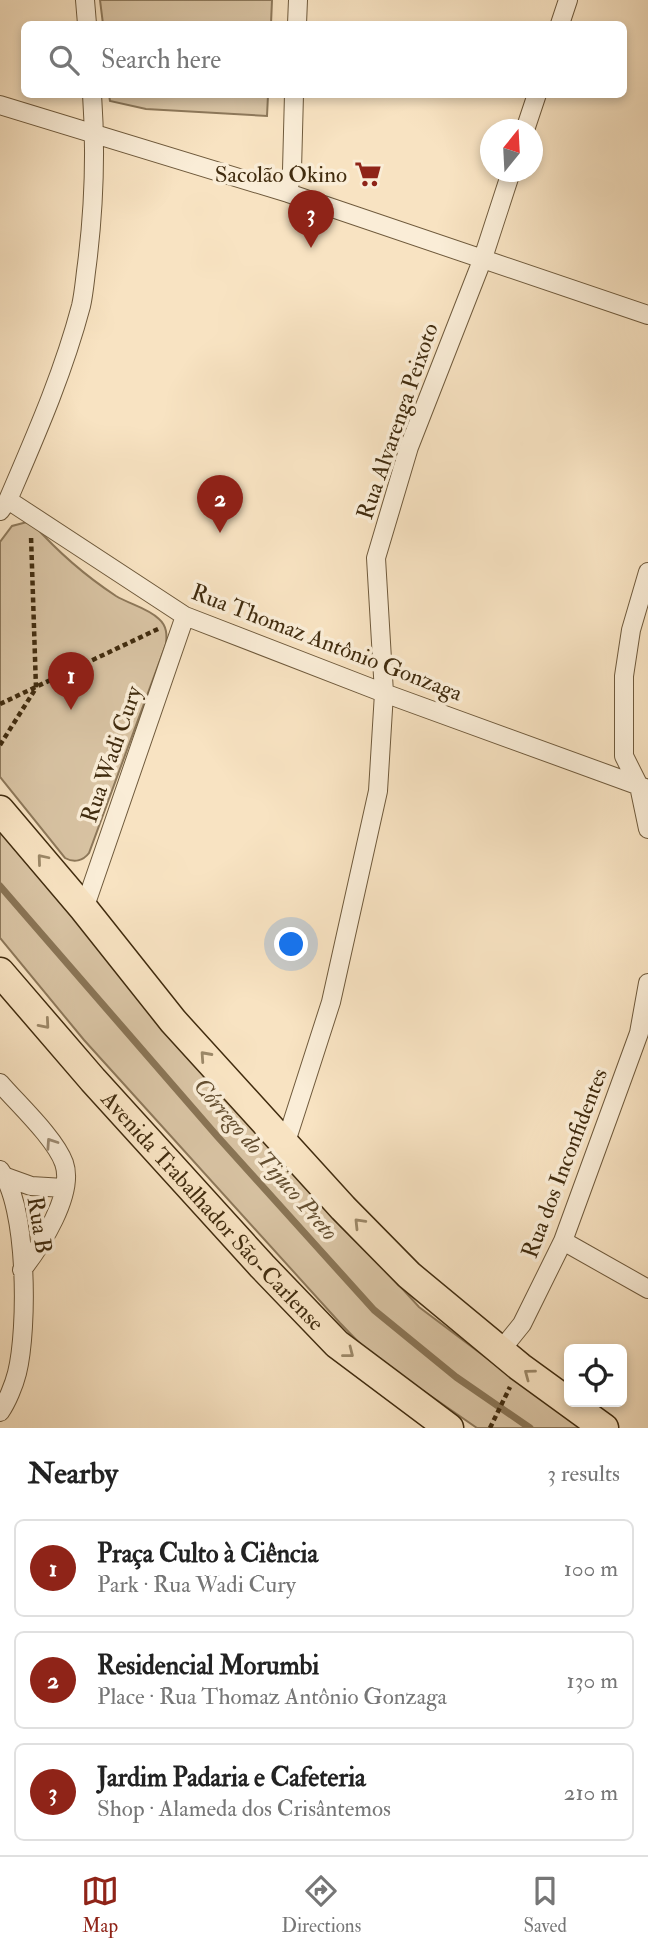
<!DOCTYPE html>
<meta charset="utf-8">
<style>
body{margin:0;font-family:"IM FELL Double Pica",serif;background:#f2f2f2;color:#222}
.controls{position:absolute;right:21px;bottom:21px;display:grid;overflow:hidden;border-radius:10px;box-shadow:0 4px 10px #0003}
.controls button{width:63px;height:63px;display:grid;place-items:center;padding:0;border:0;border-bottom:2px solid #e0e0e0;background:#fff;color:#222;font:35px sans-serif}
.compass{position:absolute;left:480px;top:119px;width:63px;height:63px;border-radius:50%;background:#fff;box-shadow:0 4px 10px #0003;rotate:18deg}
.you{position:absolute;left:292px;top:945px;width:24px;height:24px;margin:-18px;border:5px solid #fff;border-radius:50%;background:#1a73e8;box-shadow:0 0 0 10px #1a73e833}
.badge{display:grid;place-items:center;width:46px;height:46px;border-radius:50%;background:#8f2418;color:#fff;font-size:23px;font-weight:700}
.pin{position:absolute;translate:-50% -58px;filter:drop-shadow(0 2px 4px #0008)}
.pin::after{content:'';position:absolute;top:37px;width:24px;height:21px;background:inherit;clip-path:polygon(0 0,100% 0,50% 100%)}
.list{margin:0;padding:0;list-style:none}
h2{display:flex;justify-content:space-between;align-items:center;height:91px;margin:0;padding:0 28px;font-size:30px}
h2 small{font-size:23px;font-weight:400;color:#767676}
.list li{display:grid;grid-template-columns:46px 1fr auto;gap:21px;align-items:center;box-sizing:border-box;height:98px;margin:0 14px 14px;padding:0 14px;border:2px solid #e0e0e0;border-radius:10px}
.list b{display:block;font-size:26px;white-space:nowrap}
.list p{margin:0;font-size:23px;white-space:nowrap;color:#767676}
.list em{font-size:23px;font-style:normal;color:#767676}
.icon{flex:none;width:38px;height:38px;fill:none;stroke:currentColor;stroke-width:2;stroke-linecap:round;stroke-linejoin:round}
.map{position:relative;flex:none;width:648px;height:1428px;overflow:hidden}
.search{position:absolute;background:#fff;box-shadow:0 4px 10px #0003;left:21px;right:21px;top:21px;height:77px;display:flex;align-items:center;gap:18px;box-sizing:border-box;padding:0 24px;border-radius:10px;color:#767676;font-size:26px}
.sheet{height:427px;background:#fff}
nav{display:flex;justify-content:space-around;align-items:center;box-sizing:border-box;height:98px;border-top:2px solid #e0e0e0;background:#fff;font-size:19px;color:#767676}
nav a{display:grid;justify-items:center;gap:4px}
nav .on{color:#8f2418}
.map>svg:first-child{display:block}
</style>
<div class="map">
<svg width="648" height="1428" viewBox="0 0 648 1428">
<rect width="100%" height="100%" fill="#f8e3c2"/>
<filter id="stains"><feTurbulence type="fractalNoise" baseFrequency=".00286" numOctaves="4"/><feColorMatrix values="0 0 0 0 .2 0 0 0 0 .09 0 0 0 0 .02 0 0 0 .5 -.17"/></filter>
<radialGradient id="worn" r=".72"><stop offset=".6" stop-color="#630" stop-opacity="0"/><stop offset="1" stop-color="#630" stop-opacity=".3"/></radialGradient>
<path fill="#d9c4a4" stroke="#8d785a" stroke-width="2" d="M100 0H272L271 24H103Z
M109 95H268L267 116 146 109 110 101Z
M27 522 33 524C58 552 84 575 116 596 129 604 148 608 159 619 167 626 167 635 166 644L89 853C83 861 74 863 65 858L0 777V542L12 526Z
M0 826 302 1179 419 1307 580 1428H477L370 1354 340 1323 84 1040 0 938Z"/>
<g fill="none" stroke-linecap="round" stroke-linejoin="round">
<path stroke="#8a7556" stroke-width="7" d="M0 886 217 1136 374 1310 456 1377 530 1428"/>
<defs>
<path id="minor" d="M85 0 87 24
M297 24 298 0
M560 24 568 0
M0 105 288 193 648 315
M525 130 537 94
M288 193 292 170 294 94
M8 500 185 616 384 693 648 789
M0 511 8 500C35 437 63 374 81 306 84 293 85 278 87 264 94 208 96 151 92 94
M648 572 631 630 624 676V756L639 786 648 829
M84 909 185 616
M0 1083C18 1104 55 1138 64 1163 75 1194 40 1247 22 1270
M285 1145 331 1002 378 791 384 693 376 558 409 447 483 258 511 172
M0 1170C28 1205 28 1329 17 1373 14 1385 7 1402 0 1412
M6 1177 31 1186 64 1188
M563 1241 648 1289
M501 1350 522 1324 563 1241 639 1033 648 983"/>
<g id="primary">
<path d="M0 810 84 909 173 1021 343 1208 409 1275 520 1367 604 1428"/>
<path id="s1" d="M0 972 93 1080 262 1266 337 1344 449 1428"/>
</g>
</defs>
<use href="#minor" stroke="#6f5a3c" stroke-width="20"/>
<use href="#primary" stroke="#412c0f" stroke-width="31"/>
<path stroke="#412c0f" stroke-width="4.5" stroke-dasharray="5 3.5" stroke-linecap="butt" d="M0 704 160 628
M0 745 36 688 31 536
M490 1428 510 1387"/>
<use href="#minor" stroke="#faedd7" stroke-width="18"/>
<use href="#primary" stroke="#f8e3c2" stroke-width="28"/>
</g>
<defs><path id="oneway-chevron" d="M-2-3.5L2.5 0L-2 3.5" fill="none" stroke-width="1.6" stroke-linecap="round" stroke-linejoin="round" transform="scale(1.75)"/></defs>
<g stroke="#9c8868">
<use href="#oneway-chevron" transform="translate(42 859) rotate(-130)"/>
<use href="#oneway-chevron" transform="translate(45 1024) rotate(49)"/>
<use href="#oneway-chevron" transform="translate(205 1056) rotate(-132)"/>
<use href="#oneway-chevron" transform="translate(359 1223) rotate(-134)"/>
<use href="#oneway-chevron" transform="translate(349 1353) rotate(38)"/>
<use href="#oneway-chevron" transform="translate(529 1374) rotate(-143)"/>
</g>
<use stroke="#9e8c73" href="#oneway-chevron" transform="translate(51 1143) rotate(-124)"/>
<defs>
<symbol id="supermarket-bare" viewBox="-9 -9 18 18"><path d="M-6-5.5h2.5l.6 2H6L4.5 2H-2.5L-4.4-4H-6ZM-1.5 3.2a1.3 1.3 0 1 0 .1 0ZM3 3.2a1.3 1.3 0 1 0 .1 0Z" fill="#8f2418" stroke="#faedd7" stroke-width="2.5" paint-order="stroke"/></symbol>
</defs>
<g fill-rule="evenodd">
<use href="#supermarket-bare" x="349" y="155" width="38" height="38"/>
</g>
<g text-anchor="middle" stroke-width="7" stroke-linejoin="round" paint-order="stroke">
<g font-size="23" fill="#412c0f" stroke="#faedd7" text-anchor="end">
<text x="347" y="182">Sacolão Okino</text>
</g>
<g font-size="23" fill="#412c0f" stroke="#faedd7">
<text transform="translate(397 421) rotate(-71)" y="8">Rua Alvarenga Peixoto</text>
<text transform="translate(327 642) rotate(21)" y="8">Rua Thomaz Antônio Gonzaga</text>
<text transform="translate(111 754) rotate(-71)" y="8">Rua Wadi Cury</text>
<text transform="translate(564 1163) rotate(-69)" y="8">Rua dos Inconfidentes</text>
<text dy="8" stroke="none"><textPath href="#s1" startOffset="320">Avenida Trabalhador São-Carlense</textPath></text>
<text transform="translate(40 1225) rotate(81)" y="8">Rua B</text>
</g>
<g font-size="24" font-style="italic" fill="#655032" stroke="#faedd7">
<text transform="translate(266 1159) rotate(49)" y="8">Córrego do Tijuco Preto</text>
</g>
</g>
<rect width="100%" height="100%" filter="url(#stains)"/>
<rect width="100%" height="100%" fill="url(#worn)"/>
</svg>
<div class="controls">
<button><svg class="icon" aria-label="locate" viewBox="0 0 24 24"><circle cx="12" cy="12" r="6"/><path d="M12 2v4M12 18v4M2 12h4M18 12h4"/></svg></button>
</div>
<svg class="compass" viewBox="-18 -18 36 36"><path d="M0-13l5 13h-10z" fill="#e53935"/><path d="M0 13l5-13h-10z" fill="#767676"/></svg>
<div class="you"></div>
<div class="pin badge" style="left:71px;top:710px">1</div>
<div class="pin badge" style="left:220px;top:533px">2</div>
<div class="pin badge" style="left:311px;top:248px">3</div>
<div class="search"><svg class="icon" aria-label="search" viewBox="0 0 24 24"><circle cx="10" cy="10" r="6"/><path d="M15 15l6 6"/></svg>Search here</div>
</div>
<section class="sheet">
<h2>Nearby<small>3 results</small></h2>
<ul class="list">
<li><span class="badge">1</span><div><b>Praça Culto à Ciência</b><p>Park · Rua Wadi Cury</p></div><em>100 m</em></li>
<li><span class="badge">2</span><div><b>Residencial Morumbi</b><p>Place · Rua Thomaz Antônio Gonzaga</p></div><em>130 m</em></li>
<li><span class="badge">3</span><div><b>Jardim Padaria e Cafeteria</b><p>Shop · Alameda dos Crisântemos</p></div><em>210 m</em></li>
</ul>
</section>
<nav>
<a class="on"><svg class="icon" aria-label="map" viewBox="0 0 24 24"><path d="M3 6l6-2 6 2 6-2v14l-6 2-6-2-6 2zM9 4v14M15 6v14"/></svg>Map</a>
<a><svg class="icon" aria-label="directions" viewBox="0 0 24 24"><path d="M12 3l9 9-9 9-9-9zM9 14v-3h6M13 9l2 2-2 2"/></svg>Directions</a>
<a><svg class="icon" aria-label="saved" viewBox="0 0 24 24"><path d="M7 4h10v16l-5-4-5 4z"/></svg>Saved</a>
</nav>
